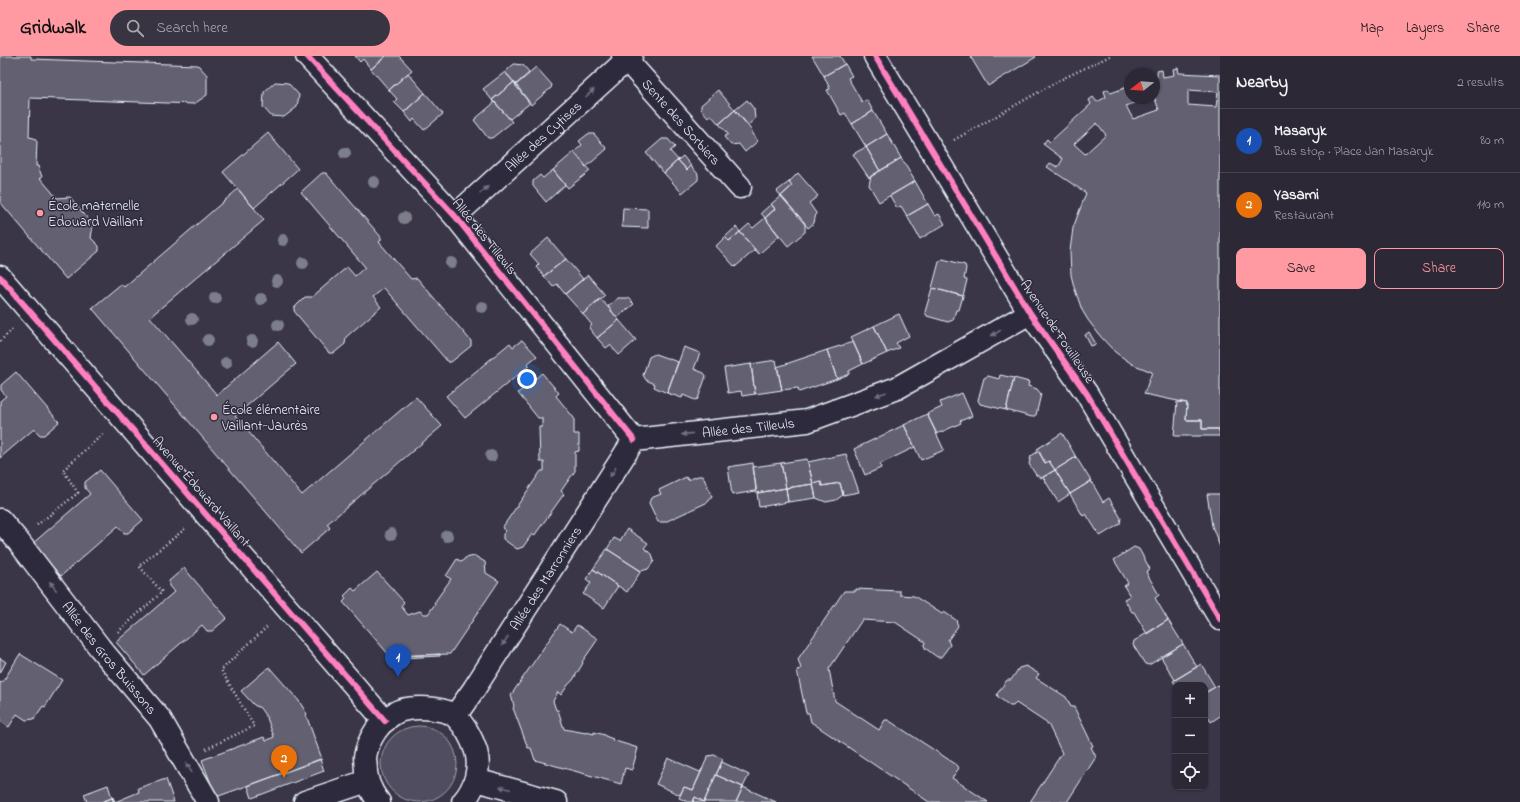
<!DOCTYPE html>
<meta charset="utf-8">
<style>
body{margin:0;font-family:"Indie Flower",sans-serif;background:#383442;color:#f1f3f6}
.controls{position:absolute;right:12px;bottom:12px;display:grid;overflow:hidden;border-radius:8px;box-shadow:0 1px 3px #0004}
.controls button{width:36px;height:36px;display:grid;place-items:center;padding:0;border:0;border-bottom:1px solid #484451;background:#2c2836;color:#f1f3f6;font:20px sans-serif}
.compass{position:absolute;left:1124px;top:12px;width:36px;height:36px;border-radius:50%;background:#2c2836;box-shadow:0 1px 3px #0004;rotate:253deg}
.you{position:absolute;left:527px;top:323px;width:14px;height:14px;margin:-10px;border:3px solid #fff;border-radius:50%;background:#1a73e8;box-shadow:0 0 0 6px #1a73e833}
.badge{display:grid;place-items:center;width:26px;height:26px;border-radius:50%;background:#ff9aa2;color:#fff;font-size:13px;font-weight:700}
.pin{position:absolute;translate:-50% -33px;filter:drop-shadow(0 1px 2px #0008)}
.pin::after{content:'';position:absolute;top:21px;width:14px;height:12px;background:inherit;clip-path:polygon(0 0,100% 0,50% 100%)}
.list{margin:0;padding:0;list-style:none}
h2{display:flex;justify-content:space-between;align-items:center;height:52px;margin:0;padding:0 16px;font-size:17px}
h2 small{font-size:13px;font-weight:400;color:#a6a6ad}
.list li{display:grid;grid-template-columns:26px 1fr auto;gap:12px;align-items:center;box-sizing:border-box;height:64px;padding:0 16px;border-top:1px solid #484451}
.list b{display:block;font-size:15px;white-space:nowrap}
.list p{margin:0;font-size:13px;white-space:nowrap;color:#a6a6ad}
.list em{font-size:13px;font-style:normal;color:#a6a6ad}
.actions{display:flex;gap:8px;padding:12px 16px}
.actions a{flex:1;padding:9px 0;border:1px solid #ff9aa2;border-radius:8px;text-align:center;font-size:14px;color:#ff9aa2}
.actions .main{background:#ff9aa2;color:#111}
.icon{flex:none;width:22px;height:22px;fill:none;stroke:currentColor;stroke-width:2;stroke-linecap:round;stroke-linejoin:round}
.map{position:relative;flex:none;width:1220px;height:746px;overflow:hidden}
header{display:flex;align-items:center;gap:24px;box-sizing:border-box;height:56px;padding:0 20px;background:#ff9aa2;color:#111}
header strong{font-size:19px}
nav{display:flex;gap:22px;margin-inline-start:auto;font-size:14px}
.search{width:280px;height:36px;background:#383442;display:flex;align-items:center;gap:10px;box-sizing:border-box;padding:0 14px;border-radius:22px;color:#a6a6ad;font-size:15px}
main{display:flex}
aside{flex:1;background:#2c2836}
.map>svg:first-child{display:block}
</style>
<header>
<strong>Gridwalk</strong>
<div class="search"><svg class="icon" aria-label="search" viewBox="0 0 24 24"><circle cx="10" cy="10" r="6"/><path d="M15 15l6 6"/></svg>Search here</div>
<nav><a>Map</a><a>Layers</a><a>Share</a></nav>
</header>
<main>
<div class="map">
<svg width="1220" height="746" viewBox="0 0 1220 746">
<rect width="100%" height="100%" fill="#3a3648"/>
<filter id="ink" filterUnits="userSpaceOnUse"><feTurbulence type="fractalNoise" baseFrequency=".025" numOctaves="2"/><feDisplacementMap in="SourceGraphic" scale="8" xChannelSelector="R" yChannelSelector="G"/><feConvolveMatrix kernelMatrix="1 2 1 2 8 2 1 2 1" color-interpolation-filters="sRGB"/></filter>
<g filter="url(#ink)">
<path fill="#504e5f" stroke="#9ca0ac" d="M381 708a38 38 0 1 1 76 0a38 38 0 1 1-76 0Z"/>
<path fill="#636171" stroke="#e8f1f8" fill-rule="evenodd" d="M0 0H31V3L198 9 207 19V39L194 48 30 42 29 81 34 82 37 86 36 110H38L42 121 40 122 57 142 70 141 93 169 91 182 99 190V195L66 223 0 146Z
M355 0H386L371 13 363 3 360 6Z
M386 0H399L412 14 389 34 371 13Z
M812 0H840L845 8 824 20Z
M970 0H1035L1036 1 988 30Z
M514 8 523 9 530 17 516 29 505 16Z
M845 8 852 20 848 22 862 46 867 44 873 55 852 68 845 57 841 59 827 34 830 33 824 20Z
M536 11 552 29 551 32 531 49 515 29Z
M1178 12 1179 17 1220 19V381L1219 373H1202V364H1186L1187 347 1144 338 1152 316 1132 308 1115 296 1101 281 1088 264 1082 254 1074 231 1071 219 1070 195 1073 172 1086 137 1047 111 1050 107 1058 111 1063 103 1043 88 1047 83 1050 86 1091 48 1089 44 1093 41 1097 46 1106 41 1104 35 1108 33 1111 37 1130 30V42H1148L1126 50 1133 63 1159 54 1154 40V22L1157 21V15L1162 14 1163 21 1174 19 1173 13ZM1188 34 1218 36 1216 51 1188 49ZM1097 67 1106 79 1085 98 1074 88Z
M505 16 514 26 492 44 483 33Z
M408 17 425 37 404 56 394 46 397 43 389 34Z
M275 26 288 27 299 39 297 51 284 61 271 60 263 51 264 36Z
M514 26 530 47 510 63 492 44Z
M718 34 735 54 719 68 711 59 708 61 701 53V49Z
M425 37 443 58 424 74 414 63 412 66 404 56Z
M747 44 754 53 755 63 748 69 735 54Z
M495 46 512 66 492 82H488L474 64Z
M735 54 752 75V78L758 85 745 96 739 88 731 89 724 81 728 78 719 68Z
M873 55 887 78 866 91 852 68Z
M268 77 298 113 254 152 223 116Z
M588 78H594L607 93 586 111 574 96 582 89 579 85Z
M887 78 901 102 880 115 866 91Z
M662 83H668L675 91 670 95 678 104 664 117 646 97Z
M866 91 880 115 869 122 853 98Z
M574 96 590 115 568 132 553 114Z
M683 100 691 110 687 114 678 104Z
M901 102 915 125 879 146 869 129 871 120Z
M678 104 687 114 691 110 698 118V124L682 137 664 117Z
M553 114 565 129 546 146 533 130V125L540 119 543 122Z
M322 117H326L381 181V184L379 186 411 223 417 222 471 285V290L451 306H448L384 232 373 241 381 251 346 281 345 288 334 297H329L294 255 295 251 305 241H312L347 211 355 220 365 211 301 136Z
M798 117 818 140 809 147 816 157 814 167 808 172 781 140 792 130 789 126Z
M915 125 928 148 907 160 901 150 897 152 890 140Z
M789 126 792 130 781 140 777 135Z
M238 133 264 164 150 261 217 339 278 286 296 308 235 360 302 439 416 341 442 370 327 468 330 472 301 497 92 252 121 228 124 231Z
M781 140 805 167V176L788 190 765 162 775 153 771 148Z
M771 148 775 153 765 162 761 157Z
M928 148 935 160 939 158 945 168 920 183 907 160Z
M623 152 648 153V172L622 171Z
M765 162 779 180 759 198 740 176 749 168 753 172Z
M736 171 740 176 729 185 725 181Z
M740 176 755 194 735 211 716 190 725 181 729 185Z
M548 182 566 203 544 220 536 211 539 208 530 198Z
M566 203 583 223 565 238 557 228 553 231 544 220Z
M943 203 965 209 966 212 964 223 967 224 963 240 932 232 939 206Z
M588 219 605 239 583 258 565 238Z
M932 232 963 240 959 254H956L953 264 948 266 927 260 925 256Z
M600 242 619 264 597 282 589 272 592 269 583 258Z
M618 242H628L634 248 617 262 608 250Z
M899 258 909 280 896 287 899 292 887 297 874 270Z
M619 264 636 284 619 299 610 289 606 292 597 282Z
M874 270 887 297 863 308 851 281Z
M1089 276 1096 288 1091 290 1085 279Z
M522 284 537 300 527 308 529 310 465 362 446 340 510 287 513 291Z
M853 286 863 308 849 315V318L837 323 827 294Z
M684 291 700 297 694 313 704 317 706 320 698 343 695 344 683 339 682 342 667 337Z
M827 294 837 323 799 336 798 332 782 334 777 311Z
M655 298 678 306 667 337 654 331 655 328 646 324 643 319 649 301Z
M776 304 782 334 755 338 751 308Z
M751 308 755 338 742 340 741 335 728 337 724 312Z
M16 316 59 366 44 379H40L34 373 0 402V345L6 340 1 334V329Z
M542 317 559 337 556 340 574 362V378H579V395L575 396V415L561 435 564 438 534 480 532 478 523 491 517 493 503 483V478L506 475 502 472 541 415H544V406H540L539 371H542V362H538L518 337Z
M1000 319 1014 322 1006 354 980 348 978 344 984 322 988 320 999 323Z
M1014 322 1029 326 1028 330 1037 333 1041 338 1036 359 1032 361 1006 354Z
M962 337 972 360 960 365 961 367 937 378 927 358 942 351 940 346Z
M1177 346 1187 347 1186 364H1202V373H1219L1220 380H1174Z
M927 358 944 394 921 404 904 369Z
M904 369 915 391 880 408 881 412 865 419 854 393Z
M1062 377 1076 401 1055 414 1049 405 1045 407 1037 393Z
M1039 395 1045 407 1049 405 1055 414 1042 422 1036 419 1029 408 1031 400Z
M846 398 859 436 843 439 840 427 822 430 821 426 813 428 808 406Z
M1076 401 1091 425 1070 438 1055 414Z
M807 403 813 428 786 432 781 407Z
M753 407 756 435 732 439 728 411Z
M781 407 786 432 757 437 753 411Z
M100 414 143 464 128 477H124L118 470 61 520 32 488 90 438 85 432V426Z
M1055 414 1070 438 1058 446 1043 421Z
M698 420H703L712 441 708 446 665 466H658L649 447 651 442 661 438 659 434 686 421 688 424Z
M1091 425 1103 446 1109 442 1121 462 1120 468 1100 480 1086 458 1083 460 1070 438Z
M821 426 822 430 840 427 843 439 836 444 826 446 816 442 813 428Z
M813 428 816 442 788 446 786 432Z
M786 432 788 446 759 451 757 437Z
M1207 438H1220V491L1212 470Z
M627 473 648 487 644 492 652 498 654 505 648 513 641 515 607 493 614 482 620 485Z
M1134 491 1139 493 1150 513 1146 516 1159 539 1155 542 1168 564 1147 578 1134 556H1132L1124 543 1130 540 1124 530 1128 527 1114 504Z
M607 493 641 515 627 536 593 513Z
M475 500 485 506 486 517 499 525 450 598 390 600 343 546 346 543 344 540 352 532 355 535 377 516 404 546 401 550 408 559 420 555 424 558H428L435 548 434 547 451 523 446 520 457 503 462 506 465 502Z
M184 512 227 562 212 575H207L202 569 144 619 116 586 174 536 169 530V525Z
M593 513 618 530 604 552 583 538 591 527 586 523Z
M856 533 900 535V539L914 540 942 558 944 556 956 564 958 570 948 584 950 589 941 601H937L925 592 924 589 925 586 895 566 862 564 829 613 835 645 879 674 885 664H888L957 709 959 712 952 722 988 746H929L811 666 809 657H806L797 614 801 613 798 603 844 535H856Z
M1168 564 1183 588 1149 609 1145 608 1133 589 1134 585Z
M560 568 572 576 577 569 598 583 582 606 583 607 573 624 568 629 561 639 558 636 553 645 556 654H558L564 673 586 677V676L594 678V676L605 679V680L613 683 612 684 638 692 632 714 625 712 621 728 535 704 531 692H528L513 652 514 650 511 639Z
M1183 588 1197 611 1175 624 1161 601Z
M20 598 62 624 45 651 43 650 34 663 26 664 17 658 9 671 0 665V626L2 627Z
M440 598V600L401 602V600Z
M0 602 6 606 0 617Z
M1201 608 1215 631 1205 637V629H1176L1173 625Z
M1026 610 1039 618 1036 622 1066 641 1071 651H1074L1093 690 1091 691 1096 701 1067 746H1030L1062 697 1048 668 1016 647 1013 650H1010L998 641 997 638 1007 624H1011L1019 612Z
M269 611 299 645 307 658 306 659 322 703 216 741 202 704 264 681 266 685 274 681 267 662 260 652 254 649 241 635Z
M1220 628V660L1211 666 1205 656V637Z
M714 699 723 703 704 746 695 741 693 746H688L679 742 684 731 693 734 708 700Z
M668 702 700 716 703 712 693 734 684 731 680 739 656 728Z
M320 703 324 715 252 742 248 730Z
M722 706 749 719 743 731 716 719Z
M716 719 743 731 736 746H704Z
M166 723 174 746H114L112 742 113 741 115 746 139 736 138 732Z
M108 729 112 742 101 746H87L84 738Z
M743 731 776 746H736Z
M695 741 704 746H693Z
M112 742 114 746H101Z"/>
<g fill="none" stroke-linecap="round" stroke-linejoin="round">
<defs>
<g id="street">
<path d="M307 0 455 160 634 384"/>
<path id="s1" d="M623 0 740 131"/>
<path id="s2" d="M455 160 631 0"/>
<path d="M0 221 385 665"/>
<path id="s3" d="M634 384 807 365 897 332 1030 257"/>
<path id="s4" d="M0 464 18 485 100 592 160 663 208 746"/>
<path id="s5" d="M455 660 474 633 634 384"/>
<path d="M476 724 556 746"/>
<path d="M305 746 367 725"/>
<path d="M379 746C376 742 373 738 371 733 368 728 367 722 366 716 366 711 365 705 365 701 368 683 379 666 395 657 407 649 446 651 456 661 466 671 472 683 476 695 481 713 475 732 463 746"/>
</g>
<path id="secondary" d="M875 0 1030 257 1087 338 1220 563"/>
</defs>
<use href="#street" stroke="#e8f1f8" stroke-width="25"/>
<use href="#secondary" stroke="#e8f1f8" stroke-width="25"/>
<path stroke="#e8f1f8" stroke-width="2.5" stroke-dasharray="1 3" stroke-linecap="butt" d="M954 84 1060 24 1110 0
M0 285 13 273
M37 469 78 437 63 414 103 378
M118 576 162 536 139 510 186 472
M206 693 254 670 221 614 269 569"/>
<use href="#street" stroke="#2f2a3d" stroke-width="22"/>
<use href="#secondary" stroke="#2f2a3d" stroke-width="22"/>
<defs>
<path id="cycleway" d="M307 0 455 160 634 384
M875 0 1030 257 1087 338 1220 563
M0 221 385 665"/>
</defs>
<use href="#cycleway" stroke="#2f2a3d" stroke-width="8"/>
<use href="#cycleway" stroke="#ff80c0" stroke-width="6"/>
</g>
<g fill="#7d7e8b">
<circle cx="345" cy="97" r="6"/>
<circle cx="374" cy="126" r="6"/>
<circle cx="404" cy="162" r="6"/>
<circle cx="283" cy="184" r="6"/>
<circle cx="303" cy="207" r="6"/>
<circle cx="451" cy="207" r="6"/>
<circle cx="277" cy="225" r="6"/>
<circle cx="215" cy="242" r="6"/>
<circle cx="261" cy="243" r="6"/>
<circle cx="482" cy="251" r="6"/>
<circle cx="192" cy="263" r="6"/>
<circle cx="278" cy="269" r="6"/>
<circle cx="208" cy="284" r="6"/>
<circle cx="252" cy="285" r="6"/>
<circle cx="226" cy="307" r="6"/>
<circle cx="491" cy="400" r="6"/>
<circle cx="391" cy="478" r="6"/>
<circle cx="447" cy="480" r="6"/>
</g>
<defs><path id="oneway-solid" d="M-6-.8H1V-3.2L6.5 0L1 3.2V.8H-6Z"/></defs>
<g fill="#70707e">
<use href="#oneway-solid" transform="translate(590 37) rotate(-42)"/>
<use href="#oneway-solid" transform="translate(484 134) rotate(-42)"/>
<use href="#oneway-solid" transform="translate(996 277) rotate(150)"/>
<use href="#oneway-solid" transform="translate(881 338) rotate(160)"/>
<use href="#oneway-solid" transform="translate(687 378) rotate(174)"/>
<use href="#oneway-solid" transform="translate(613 416) rotate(123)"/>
<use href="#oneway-solid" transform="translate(53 530) rotate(-127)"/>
<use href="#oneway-solid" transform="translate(505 585) rotate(123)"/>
<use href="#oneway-solid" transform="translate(189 712) rotate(-120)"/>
<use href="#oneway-solid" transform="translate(505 732) rotate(-165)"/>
</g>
</g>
<g fill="#ff9aa2" stroke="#2f2a3d" stroke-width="1.5">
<circle cx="40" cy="157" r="4"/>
<circle cx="214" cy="361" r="4"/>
</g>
<g text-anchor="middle" stroke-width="3" stroke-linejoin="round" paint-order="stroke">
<g font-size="14" fill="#e8f1f8" stroke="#2f2a3d">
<text dy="5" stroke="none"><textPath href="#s1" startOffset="88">Sente des Sorbiers</textPath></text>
<text dy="5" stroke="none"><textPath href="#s2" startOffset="119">Allée des Cytises</textPath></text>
<text transform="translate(485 180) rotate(51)" y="5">Allée des Tilleuls</text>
<text transform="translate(1058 275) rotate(56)" y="5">Avenue de Fouilleuse</text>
<text dy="5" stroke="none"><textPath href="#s3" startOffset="115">Allée des Tilleuls</textPath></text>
<text transform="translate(202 435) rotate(49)" y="5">Avenue Édouard Vaillant</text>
<text dy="5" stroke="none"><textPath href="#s5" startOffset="165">Allée des Marronniers</textPath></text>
<text dy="5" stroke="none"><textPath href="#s4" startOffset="176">Allée des Gros Buissons</textPath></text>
</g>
<g font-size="14" fill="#e8f1f8" stroke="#2f2a3d" text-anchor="start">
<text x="48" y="154">École maternelle<tspan x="48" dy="16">Edouard Vaillant</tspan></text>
<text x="222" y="358">École élémentaire<tspan x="222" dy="16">Vaillant-Jaurès</tspan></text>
</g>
</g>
</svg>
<div class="controls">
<button>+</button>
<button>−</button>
<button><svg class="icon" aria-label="locate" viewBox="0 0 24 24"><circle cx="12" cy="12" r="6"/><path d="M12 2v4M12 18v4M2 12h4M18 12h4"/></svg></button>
</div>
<svg class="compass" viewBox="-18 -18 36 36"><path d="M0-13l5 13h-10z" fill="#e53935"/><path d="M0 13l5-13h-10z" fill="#a6a6ad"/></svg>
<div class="you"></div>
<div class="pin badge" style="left:398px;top:621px;background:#1a4fb4">1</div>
<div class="pin badge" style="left:284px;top:722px;background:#e8710a">2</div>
</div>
<aside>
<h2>Nearby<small>2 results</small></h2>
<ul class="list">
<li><span class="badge" style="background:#1a4fb4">1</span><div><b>Masaryk</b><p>Bus stop · Place Jan Masaryk</p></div><em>80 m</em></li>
<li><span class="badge" style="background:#e8710a">2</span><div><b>Yasami</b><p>Restaurant</p></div><em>110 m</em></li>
</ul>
<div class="actions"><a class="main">Save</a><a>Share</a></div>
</aside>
</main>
